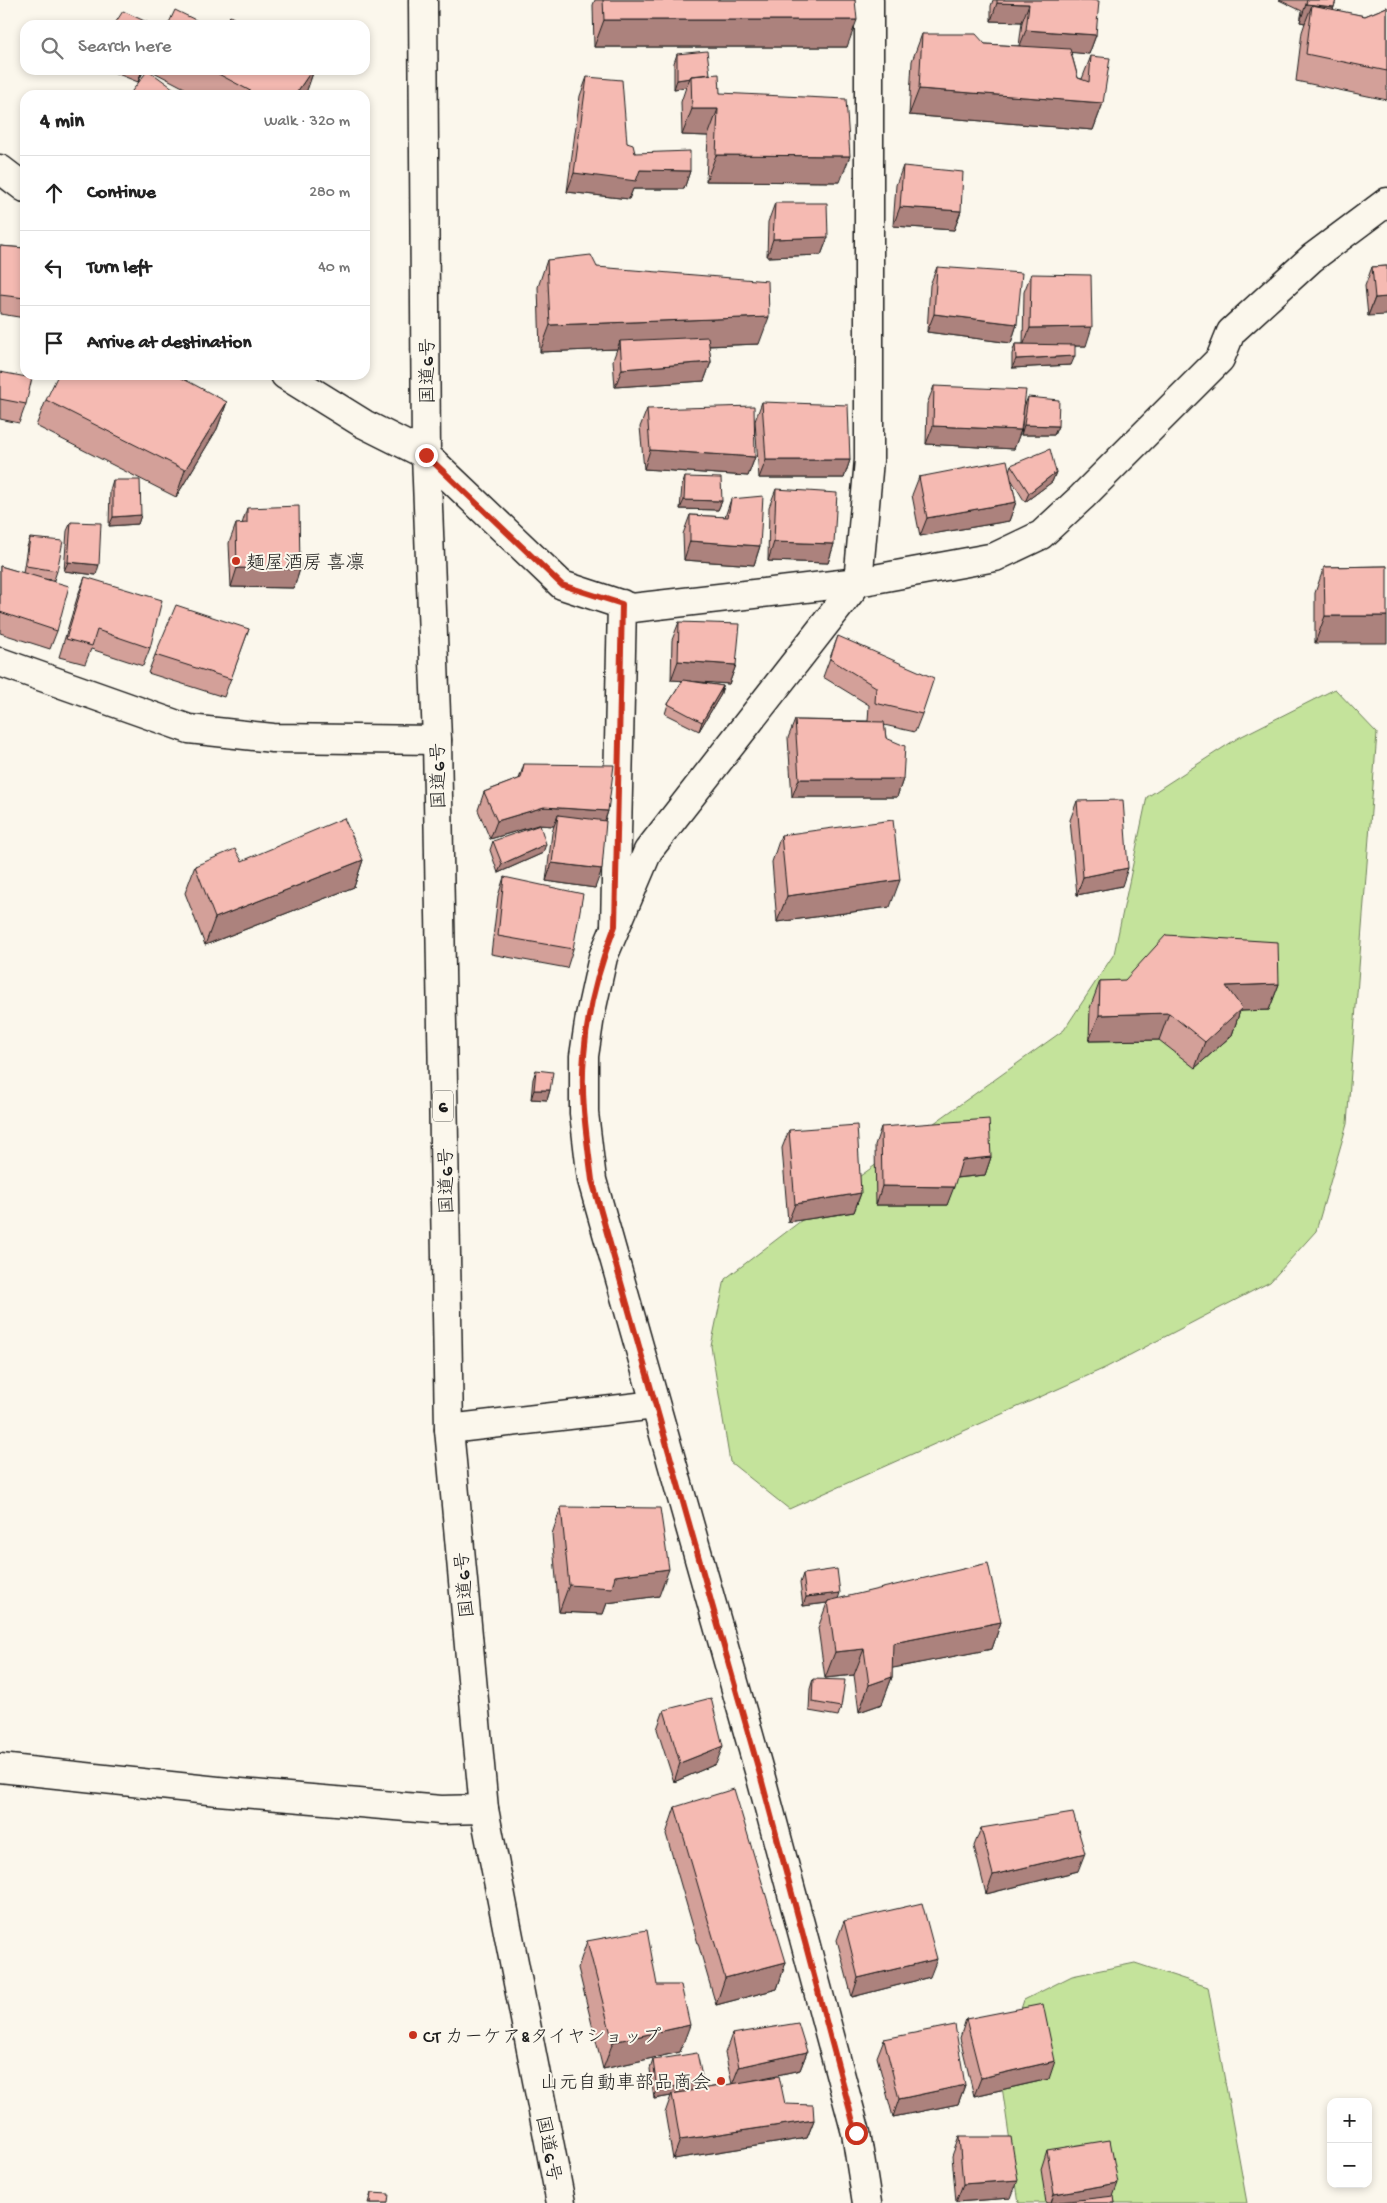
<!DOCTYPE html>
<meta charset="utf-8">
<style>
body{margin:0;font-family:"Gochi Hand","Klee One",sans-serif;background:#f2f2f2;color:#222}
.controls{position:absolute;right:15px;bottom:15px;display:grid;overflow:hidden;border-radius:10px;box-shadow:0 2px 8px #0003}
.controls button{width:45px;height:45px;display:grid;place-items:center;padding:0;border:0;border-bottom:1px solid #e0e0e0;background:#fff;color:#222;font:25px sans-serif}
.stop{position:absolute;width:15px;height:15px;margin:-11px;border:4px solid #c8321e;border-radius:50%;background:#fff}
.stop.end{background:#c8321e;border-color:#fff;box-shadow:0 1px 5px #0008}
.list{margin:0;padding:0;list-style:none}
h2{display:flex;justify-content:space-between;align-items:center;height:65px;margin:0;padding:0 20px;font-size:21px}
h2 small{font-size:16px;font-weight:400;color:#767676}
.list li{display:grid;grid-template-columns:32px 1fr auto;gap:15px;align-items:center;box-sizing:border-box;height:75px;padding:0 20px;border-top:1px solid #e0e0e0}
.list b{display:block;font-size:19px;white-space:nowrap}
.list em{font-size:16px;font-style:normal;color:#767676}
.icon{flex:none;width:28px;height:28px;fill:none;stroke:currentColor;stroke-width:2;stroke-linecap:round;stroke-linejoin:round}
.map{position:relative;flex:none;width:1387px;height:2203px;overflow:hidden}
.search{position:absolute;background:#fff;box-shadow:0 2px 8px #0003;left:20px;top:20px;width:350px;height:55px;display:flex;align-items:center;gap:12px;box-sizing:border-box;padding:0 18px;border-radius:15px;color:#767676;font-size:19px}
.panel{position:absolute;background:#fff;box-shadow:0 2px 8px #0003;left:20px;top:90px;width:350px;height:290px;border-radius:15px}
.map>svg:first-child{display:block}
</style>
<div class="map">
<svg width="1387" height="2203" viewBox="0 0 1387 2203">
<rect width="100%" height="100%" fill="#fbf7ec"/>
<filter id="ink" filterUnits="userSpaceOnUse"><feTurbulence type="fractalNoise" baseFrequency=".02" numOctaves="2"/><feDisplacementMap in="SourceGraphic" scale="10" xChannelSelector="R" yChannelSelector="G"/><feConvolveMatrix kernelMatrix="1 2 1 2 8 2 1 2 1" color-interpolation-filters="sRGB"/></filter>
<g filter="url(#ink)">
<path fill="#c4e39b" stroke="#70805c" d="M1335 689 1377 733 1347 1124 1316 1231 1270 1282 1105 1368 789 1509 730 1462 711 1346 725 1279 849 1184 1064 1030 1114 954 1147 797 1238 738Z
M1135 1963 1208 1987 1247 2203H1019L1000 2073 1024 2000 1072 1976Z"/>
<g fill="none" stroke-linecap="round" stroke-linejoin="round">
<defs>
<path id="minor" d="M0 169 25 188
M285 375 364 424 426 455 562 585 632 608 858 582
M0 662 189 729 273 738 437 740
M615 927 622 604
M449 1429 655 1405
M0 1768 218 1791 441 1810 484 1809"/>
<path id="tertiary" d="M858 582 995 557 1041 535 1082 497 1220 359 1231 332 1312 258 1387 202
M867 2203 856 2133 761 1778 592 1180 584 1113V1056L590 1016 603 957 648 851 858 582 869 460V0"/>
<path id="trunk" d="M423 0 426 455 437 740 449 1429 484 1809 561 2203"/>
</defs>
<use href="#minor" stroke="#1c1c1c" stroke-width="31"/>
<use href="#tertiary" stroke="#1c1c1c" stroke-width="31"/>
<use href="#trunk" stroke="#1c1c1c" stroke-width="31"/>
<use href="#minor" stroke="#fbf7ec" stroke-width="28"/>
<use href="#tertiary" stroke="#fbf7ec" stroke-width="28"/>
<use href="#trunk" stroke="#fbf7ec" stroke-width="28"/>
</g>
<path fill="#d3a099" stroke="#1c1c1c" d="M595 0H855L847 47H594L593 5Z
M993 0H1090L1096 35 1089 54 1071 52 1078 78 1082 79 1091 56 1103 103 1093 130 909 115 912 61 922 34 985 44 1019 46 1022 22 991 21V6Z
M1279 0H1336L1333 10 1365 16 1387 7V100L1296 81 1302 32 1305 23 1300 22 1302 11Z
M677 54 710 74 720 93 840 182 706 181 708 136 682 135 681 102 686 87 674 89V63Z
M108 70H144L138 82Z
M150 70H314L307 90 303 95H198Z
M587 77 627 143 635 153 690 171 684 189H633L629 199 567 192 580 96Z
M903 166 961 211 954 230 893 226 896 185Z
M775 203 828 237 821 255 767 257 768 222Z
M0 246 25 248V318L0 314Z
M547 260 597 267 759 344 709 346 711 362 704 381 615 387 613 360 617 349 540 352 538 287Z
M1387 266 1368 316 1365 286 1372 267Z
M937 267 1017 324 1011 343 927 332 930 285Z
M1031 274 1086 346H1075L1071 365 1012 368V354L1015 344H1023L1024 292Z
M0 372 26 404 19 423 0 419Z
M934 386 1021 430 1014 449 926 444 927 404Z
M1028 397 1058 426 1054 435H1021L1024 407Z
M46 400 227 402 217 429 176 497 36 426Z
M762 402 850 460 844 478H759L755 421Z
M647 409 755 457 748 476 644 469 640 427Z
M1011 465 1056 472 1052 482 1025 502 1011 479 1016 502 1009 521 920 536 912 495 919 477 1009 471Z
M685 477 722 501 718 510 680 509 682 486Z
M113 480 141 515 138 524 109 526 110 490Z
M776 489 834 544 828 563 768 561 769 507Z
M731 499 760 546 754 565 684 560 683 534 690 515 725 517Z
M247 508 300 569 294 588 231 587 229 543 236 524H242Z
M71 522 96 575 64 571 67 531Z
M30 538 57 571 54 580 43 579 57 631 50 649 0 633V566L23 573 27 547Z
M1387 566 1315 643V593L1324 567Z
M85 577 150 648 143 666 91 649 85 664 59 657 78 595Z
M679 622 736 665 729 684 683 680 723 686 720 696 699 731 665 714 668 704 683 680H671L672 640Z
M249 629 224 697 148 673 155 655Z
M838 636 922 714 915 732 884 725 886 738 903 779 897 797H792L788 738 795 720 868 721 869 705 823 677Z
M524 764 608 811 605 821 595 888 546 881 552 833 554 826 538 825 490 839 478 810 484 792 519 779Z
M1077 801 1122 886 1077 895 1070 820Z
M781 835 890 907 777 922 772 862Z
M493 841 543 853 498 873 490 850Z
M363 860 354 887 205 945 185 893 195 866 242 861Z
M504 877 573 949 567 968 491 954 498 896Z
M1100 981 1279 984 1269 1010 1240 1011 1232 1035 1195 1068 1159 1040 1089 1041 1090 1008Z
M536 1070 550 1090 547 1100 531 1099 533 1079Z
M881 1127 991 1157 985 1175 956 1178 947 1205H876L875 1145Z
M789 1130 861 1193 854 1212 788 1222 782 1148Z
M561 1507 659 1596 607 1603 603 1614 559 1612 552 1534Z
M803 1574 838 1599 1001 1622 992 1649 892 1668V1677L882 1704 859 1712 854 1675 825 1678 818 1628 827 1603 803 1606 800 1583Z
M813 1679 841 1707 838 1716 809 1711 810 1689Z
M664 1710 716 1764 674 1782 657 1729Z
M675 1807 786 1962 777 1989 716 2005 666 1834Z
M981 1828 1078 1871 986 1894 974 1846Z
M844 1921 930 1977 852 1997 837 1940Z
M587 1941 657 1985 680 2052 603 2069 578 1968Z
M966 2019 1049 2079 974 2096 960 2038Z
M732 2034 807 2052 800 2070 749 2081 785 2104 814 2120 807 2138 673 2159 665 2113 671 2096 654 2099 650 2069 653 2060 703 2081 700 2089 732 2084 725 2053Z
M884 2039 965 2085 958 2104 893 2117 877 2057Z
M959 2137 1011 2198 956 2202 952 2156Z
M1047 2150 1113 2196 1115 2203H1046L1041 2169Z
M371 2193 388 2203H368Z"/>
<path fill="#ac827d" stroke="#1c1c1c" d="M997 3 1029 4 1022 22 991 21Z
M1306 4 1334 7 1327 25 1312 5 1305 23 1300 22Z
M604 20H857L847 47H594Z
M1026 30 1096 35 1089 54 1019 48Z
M142 70H144L138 82Z
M312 70H314L307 90 303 95H295Z
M690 78 686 87 674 89 677 80Z
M919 89 1103 103 1093 130 909 115Z
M692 109H718L708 136 682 135Z
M716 155 850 156 840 182 706 181Z
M640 170 690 171 684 189H633L629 199 567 192 574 173Z
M900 207 961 211 954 230 893 226Z
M828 237 821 255 767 257 773 239Z
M1387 297V315L1368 316 1375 298Z
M934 314 1017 324 1011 343 927 332Z
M769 317 759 344 620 349V341L617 349 540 352 550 325Z
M1092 327 1086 346H1023L1030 328Z
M1075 356 1071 365 1012 368 1016 359Z
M711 362 704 381 615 387 622 369Z
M227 402 217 429 176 497 185 470Z
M1024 425 1058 426 1054 435H1021Z
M933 426 1021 430 1014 449 926 444Z
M650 450 755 457 748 476 644 469Z
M766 460H850L844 478H759Z
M1056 472 1052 482 1025 502 1029 493Z
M684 500 722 501 718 510 680 509Z
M1016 502 1009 521 920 536 927 518Z
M141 515 138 524 109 526 113 517Z
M690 541 760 546 754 565 684 560Z
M774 542 834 544 828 563 768 561Z
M68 562 99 565 96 575 64 571Z
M237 568 300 569 294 588 231 587Z
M1325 616H1387V643H1315Z
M678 661 736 665 729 684 671 680Z
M723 686 720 696 699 731 702 722Z
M799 779H903L897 797H792Z
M544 807 608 811 602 829 558 815 554 826 538 825 490 839 497 821Z
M546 844 543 853 498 873 502 864Z
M363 860 354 887 205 945 215 918Z
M552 863 602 869 595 888 546 881Z
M1128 868 1122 886 1077 895 1083 877Z
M900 880 890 907 777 922 787 896Z
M1279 984 1269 1010 1240 1011 1232 1035 1195 1068 1226 986Z
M1169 1013 1159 1040 1089 1041 1099 1015Z
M534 1090H550L547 1100 531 1099Z
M991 1157 985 1175 955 1178 962 1160Z
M882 1186 954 1187 947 1205H876Z
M861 1193 854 1212 788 1222 795 1204Z
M669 1569 659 1596 607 1603 603 1614 559 1612 569 1585 615 1576Z
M840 1593 837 1602 828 1601 827 1603 803 1606 806 1597Z
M1001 1622 992 1649 883 1670 893 1643Z
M864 1649 854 1675 825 1678 835 1652Z
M892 1677 882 1704 859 1712 869 1685Z
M723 1746 716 1764 674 1782 680 1763Z
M1085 1853 1078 1871 986 1894 993 1875Z
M937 1959 930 1977 852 1997 858 1978Z
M786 1962 777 1989 716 2005 725 1978Z
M690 2025 680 2052 603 2069 613 2042Z
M807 2052 800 2070 732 2085 739 2067Z
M1055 2061 1049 2079 974 2096 981 2078Z
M703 2081 700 2090 672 2094 671 2096 654 2099 657 2090Z
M965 2085 958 2104 893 2117 899 2099Z
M814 2120 807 2138 673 2159 680 2140Z
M1018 2180 1011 2198 956 2202 963 2184Z
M1118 2183 1111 2202H1059L1058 2203H1051L1054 2194Z"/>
<path fill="#f5bab2" stroke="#1c1c1c" d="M603 0H855L857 20H604Z
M997 0H1090L1099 1 1096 35 1026 30 1029 4 997 3Z
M1307 0H1336L1334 7 1306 4Z
M1312 5 1365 16 1387 7V71L1306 54Z
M175 10 206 25H168Z
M123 11 153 25H114Z
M230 16 246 25H221Z
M922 34H976L985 44 1070 49 1078 78 1089 82 1091 56 1110 58 1103 103 919 89Z
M707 51 710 74 691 76 690 78 677 80V54Z
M148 70 181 94 180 95H129Z
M211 70H312L295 95H258Z
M719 74 720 93 846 99 850 156 716 155 718 109H692L691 76Z
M587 77 622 80 627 143 633 145 635 153 690 151V171L640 170 636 181 574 173Z
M903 166 963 172 961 211 900 207Z
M775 203H827L828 237 773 239Z
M0 246 25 248V298L0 295Z
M591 255 597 267 768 281 769 317 550 325 547 260Z
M1387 266V297L1375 298 1372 267Z
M937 267 1022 273 1017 324 934 314Z
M1031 274 1091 275 1092 327 1030 328Z
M708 337 711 362 622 369 620 341Z
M1015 344 1075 345V356L1016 359Z
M0 372 32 378 26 404 0 399Z
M58 375H176L227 402 185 470 46 400Z
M934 386 1026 390 1021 430 933 426Z
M1028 397 1059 400 1058 426 1024 425Z
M762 402 848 405 850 460H766Z
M754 406 755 457 650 450 647 409Z
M1050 449 1056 472 1029 493 1011 465Z
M1007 460 1016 502 927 518 919 477Z
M685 477 721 478 722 501 684 500Z
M113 480H140L141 515 113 517Z
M776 489 837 493 834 544 774 542Z
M763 496 760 546 690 541V515L728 517 731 499Z
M299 506 300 569 237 568 236 524 247 523V508Z
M71 522 101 523 99 565 68 562Z
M30 538 63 541 57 571 26 566Z
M0 566 69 586 57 631 0 612Z
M1387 566V616H1325L1324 567Z
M85 577 162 600 150 648 97 630 92 646 66 639Z
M176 605 249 629 231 679 155 655Z
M679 622 740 624 736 665 678 661Z
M838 636 934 678 922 714 875 703 876 687 830 659Z
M683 680 723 686 702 722 668 704Z
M795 720 884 722 886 738 905 746 903 779H799Z
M524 764 614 765 608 811 544 807 497 821 484 792 521 778Z
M1123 800 1128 868 1083 877 1077 801Z
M558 815 606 821 602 869 552 863Z
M344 818 363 860 215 918 195 866 235 849 242 861Z
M893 820 900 880 787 896 781 835Z
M540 825 546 844 502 864 493 841Z
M504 877 583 894 573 949 498 936Z
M1166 935 1278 942 1279 984 1226 986 1242 1008 1205 1042 1169 1013 1099 1015 1100 981 1125 980Z
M536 1070 553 1072 550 1090H534Z
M989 1119 991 1157 962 1160 954 1187 882 1186 881 1127Z
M857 1125 861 1193 795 1204 789 1130Z
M561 1507 660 1508 669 1569 615 1576 612 1588 569 1585Z
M988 1563 1001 1622 893 1643 892 1677 869 1685 864 1649 835 1652 828 1601Z
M837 1569 840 1593 806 1597 803 1574Z
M813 1679 845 1680 841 1707 812 1702Z
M711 1698 723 1746 680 1763 664 1710Z
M734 1789 786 1962 725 1978 675 1807Z
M1073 1813 1085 1853 993 1875 981 1828Z
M922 1903 937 1959 858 1978 844 1921Z
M647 1930 657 1985H681L690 2025 613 2042 587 1941Z
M1043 2004 1055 2061 981 2078 966 2019Z
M798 2023 807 2052 739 2067 732 2034Z
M955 2025 965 2085 899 2099 884 2039Z
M697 2053 703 2081 657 2090 653 2060Z
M779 2076 785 2104 813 2105 814 2120 680 2140 672 2094Z
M959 2137H1011L1018 2180 963 2184Z
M1110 2140 1118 2183 1054 2194 1047 2150Z
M371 2193 389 2194 388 2203H370Z
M1114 2196 1115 2203H1059V2202Z"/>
</g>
<g fill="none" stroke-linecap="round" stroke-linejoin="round" filter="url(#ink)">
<path stroke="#c8321e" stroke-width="6" d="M426 455 562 585 622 604 615 926C599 967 587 1012 584 1055 580 1097 587 1139 592 1180L761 1778 856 2133"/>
</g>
<g fill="#c8321e" stroke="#fbf7ec" stroke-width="2">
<circle cx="236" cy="561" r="5"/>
<circle cx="413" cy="2035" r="5"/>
<circle cx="721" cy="2081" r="5"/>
</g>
<g text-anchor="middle" stroke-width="4" stroke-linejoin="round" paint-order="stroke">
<rect fill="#fbf7ec" stroke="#5f5e5a" stroke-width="1" x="433" y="1090.5" width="20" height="31" rx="4"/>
<g font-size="18" font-weight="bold" fill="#1c1c1c">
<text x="443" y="1112">6</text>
</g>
<g font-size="19" fill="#1c1c1c" stroke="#fbf7ec">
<text transform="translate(426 371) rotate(-90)" y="7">国道6号</text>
<text transform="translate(437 776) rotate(-91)" y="7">国道6号</text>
<text transform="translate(445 1181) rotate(-91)" y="7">国道6号</text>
<text transform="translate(463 1585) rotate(-95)" y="7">国道6号</text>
<text transform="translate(550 2148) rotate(79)" y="7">国道6号</text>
</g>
<g font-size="19" fill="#1c1c1c" stroke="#fbf7ec" text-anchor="start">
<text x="246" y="568">麺屋酒房 喜凛</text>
<text x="423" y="2042">CT カーケア&amp;タイヤショップ</text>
<text x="711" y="2088" text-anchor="end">山元自動車部品商会</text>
</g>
</g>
</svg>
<div class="controls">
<button>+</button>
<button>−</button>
</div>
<div class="stop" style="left:856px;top:2133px"></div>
<div class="stop end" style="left:426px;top:455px"></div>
<div class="search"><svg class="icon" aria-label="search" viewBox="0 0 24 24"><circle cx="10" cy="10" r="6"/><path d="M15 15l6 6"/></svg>Search here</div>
<section class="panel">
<h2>4 min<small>Walk · 320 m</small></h2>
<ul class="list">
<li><svg class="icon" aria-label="ahead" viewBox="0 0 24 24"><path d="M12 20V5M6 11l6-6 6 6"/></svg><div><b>Continue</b></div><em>280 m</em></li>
<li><svg class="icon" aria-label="left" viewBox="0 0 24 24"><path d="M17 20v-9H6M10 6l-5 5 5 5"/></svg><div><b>Turn left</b></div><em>40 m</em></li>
<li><svg class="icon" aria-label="arrive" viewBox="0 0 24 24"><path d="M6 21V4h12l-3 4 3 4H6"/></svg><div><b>Arrive at destination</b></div></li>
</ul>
</section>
</div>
